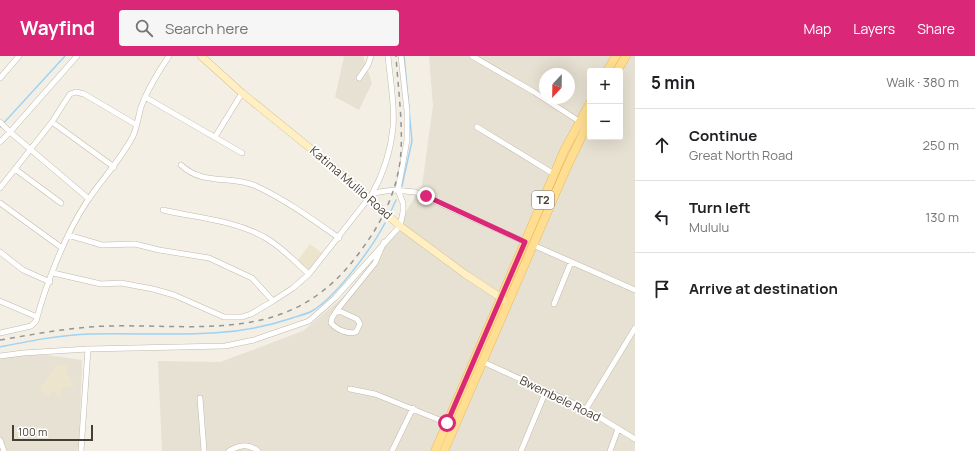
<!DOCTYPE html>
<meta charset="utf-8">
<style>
body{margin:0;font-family:Manrope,sans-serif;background:#f6f6f6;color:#202124}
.controls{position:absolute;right:12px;top:12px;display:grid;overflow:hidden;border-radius:4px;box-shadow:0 4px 16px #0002}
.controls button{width:36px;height:36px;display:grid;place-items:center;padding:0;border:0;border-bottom:1px solid #e0e0e0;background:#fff;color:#202124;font:20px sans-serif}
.compass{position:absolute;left:539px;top:12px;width:36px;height:36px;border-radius:50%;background:#fff;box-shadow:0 4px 16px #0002;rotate:202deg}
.scale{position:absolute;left:12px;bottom:10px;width:81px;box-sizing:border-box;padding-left:4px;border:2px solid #463f34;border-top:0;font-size:11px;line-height:14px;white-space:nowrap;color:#463f34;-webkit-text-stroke:3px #fff;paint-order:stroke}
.stop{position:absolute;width:12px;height:12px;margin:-9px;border:3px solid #db2777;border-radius:50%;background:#fff}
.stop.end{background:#db2777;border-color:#fff;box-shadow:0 1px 4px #0008}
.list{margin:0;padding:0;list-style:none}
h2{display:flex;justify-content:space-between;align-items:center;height:52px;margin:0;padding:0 16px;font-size:17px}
h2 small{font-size:13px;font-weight:400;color:#757577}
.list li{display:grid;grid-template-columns:26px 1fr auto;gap:12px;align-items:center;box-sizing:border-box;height:72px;padding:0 16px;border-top:1px solid #e0e0e0}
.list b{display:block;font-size:15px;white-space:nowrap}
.list p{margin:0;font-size:13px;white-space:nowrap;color:#757577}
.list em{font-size:13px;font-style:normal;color:#757577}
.icon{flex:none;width:22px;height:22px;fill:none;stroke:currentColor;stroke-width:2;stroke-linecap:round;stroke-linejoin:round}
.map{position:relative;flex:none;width:635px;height:395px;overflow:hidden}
header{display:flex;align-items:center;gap:24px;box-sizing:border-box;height:56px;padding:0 20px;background:#db2777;color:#fff}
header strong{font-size:19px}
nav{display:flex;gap:22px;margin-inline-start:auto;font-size:14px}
.search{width:280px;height:36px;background:#f6f6f6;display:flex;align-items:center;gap:10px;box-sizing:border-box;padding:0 14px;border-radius:4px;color:#757577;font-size:15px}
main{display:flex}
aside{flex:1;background:#fff}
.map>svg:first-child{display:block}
</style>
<header>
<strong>Wayfind</strong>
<div class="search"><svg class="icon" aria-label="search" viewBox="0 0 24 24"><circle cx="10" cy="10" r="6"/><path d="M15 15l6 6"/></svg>Search here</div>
<nav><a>Map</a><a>Layers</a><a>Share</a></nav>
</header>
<main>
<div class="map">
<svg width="635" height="395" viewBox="0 0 635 395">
<rect width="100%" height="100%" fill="#f3efe5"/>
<path fill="#e7e1d3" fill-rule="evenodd" d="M341 0H363L372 27 359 54 335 41 344 1Z
M429 0H635V395H162L158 305 220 306 250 295 303 275 362 225 422 130 433 50ZM590 15H620V81H590ZM545 18H569V42H545Z
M39 298 82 304 79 395H0V302Z"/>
<path fill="#ede4ce" d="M310 188 322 197 309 214 297 205Z
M60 308 68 311 67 319 71 322V326L74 327 73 331H64L60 336 62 338 60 341 53 335 49 340 39 334 55 311Z"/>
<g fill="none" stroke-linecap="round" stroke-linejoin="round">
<path stroke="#9fd2f3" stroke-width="1.5" d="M0 71 65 0
M402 130 412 85 404 0
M391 155 396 144
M0 291C30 285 59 279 90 278 157 276 224 285 289 263 296 260 305 259 312 255 336 241 372 192 385 167"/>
<defs>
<path id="street" d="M472 0 534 36 582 67
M0 22 19 0
M359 22 368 9 371 0
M145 41 242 97
M0 66 10 76 77 0
M52 66 114 111
M477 71 554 118
M215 81 242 37
M0 86 10 76 89 143
M181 109C203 130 231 119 256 130 286 144 312 163 339 182
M15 113 61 147
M0 132 52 66 70 38 76 36 84 38 135 68
M371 139 379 136 394 134 415 136 525 186
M0 147 62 192
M163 154C197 162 234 164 264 181 281 190 295 206 309 218
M68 179 102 189 135 188 159 194 209 202 252 222 273 245
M533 189 635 234
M0 196 23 214 50 226
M53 217 101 228 121 227 153 233 174 239 224 261H242L251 258 273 245 293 232 309 218 372 138C383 118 391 93 393 71 395 48 390 23 388 0
M0 245 37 261
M554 248 571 206
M337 254 375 207 384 186
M337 254 357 263 360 268 356 276C348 279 336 273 331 267L332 262Z
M0 277 31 270 36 265C46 228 65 179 86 147 101 124 120 105 133 80 136 75 139 58 141 51 148 32 158 16 169 0
M0 300 23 297 88 293 225 290 254 284 309 265 335 242 400 170 403 156V147L398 134 407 84V55L401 0
M483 306 586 353 635 383
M350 333 375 338 447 367
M200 342 204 395
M586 353 635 272
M0 384 4 395
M81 395 88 293
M229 395C240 389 248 387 258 395
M392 395 413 352
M521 395 546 335
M610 395 618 373"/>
<path id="secondary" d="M201 0 242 37 326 105 400 170 465 218 506 245"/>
<path id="primary" d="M607 15 616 0
M617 15 626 0
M435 395 564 95 590 47
M444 395 566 113 590 63"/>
</defs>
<use href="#street" stroke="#c2b9aa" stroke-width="6"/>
<use href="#secondary" stroke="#d5c393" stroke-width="8"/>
<use href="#primary" stroke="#e8bc5e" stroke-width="9"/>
<use href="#street" stroke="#fff" stroke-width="5"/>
<use href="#secondary" stroke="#ffefc3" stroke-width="7"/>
<use href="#primary" stroke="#ffde92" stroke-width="8"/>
<path stroke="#959595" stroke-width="1.5" stroke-dasharray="5 5" stroke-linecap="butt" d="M0 284C36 278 71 271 108 270 209 268 294 289 362 193 382 166 395 139 400 106 404 74 398 32 396 0"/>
</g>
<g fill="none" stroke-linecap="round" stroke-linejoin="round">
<path stroke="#db2777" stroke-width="5" d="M426 140 525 186 447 367"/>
</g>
<g text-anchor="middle" stroke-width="3.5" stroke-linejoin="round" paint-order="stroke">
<rect fill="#fff" stroke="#7e7971" stroke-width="1" x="532" y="135" width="22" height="18" rx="3"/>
<g font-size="11" font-weight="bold" fill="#463f34">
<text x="543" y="148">T2</text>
</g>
<g font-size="12" fill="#463f34" stroke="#fff">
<text transform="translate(351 127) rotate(41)" y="4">Katima Mulilo Road</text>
<text transform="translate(560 343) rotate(26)" y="4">Bwembele Road</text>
</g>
</g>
</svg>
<div class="controls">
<button>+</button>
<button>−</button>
</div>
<svg class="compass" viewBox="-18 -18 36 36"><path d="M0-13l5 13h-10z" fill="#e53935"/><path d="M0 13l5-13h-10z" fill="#757577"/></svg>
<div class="scale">100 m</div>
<div class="stop" style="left:447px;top:367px"></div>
<div class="stop end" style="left:426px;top:140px"></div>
</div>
<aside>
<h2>5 min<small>Walk · 380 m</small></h2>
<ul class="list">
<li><svg class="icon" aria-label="ahead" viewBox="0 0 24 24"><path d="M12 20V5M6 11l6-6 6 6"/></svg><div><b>Continue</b><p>Great North Road</p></div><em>250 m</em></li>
<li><svg class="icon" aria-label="left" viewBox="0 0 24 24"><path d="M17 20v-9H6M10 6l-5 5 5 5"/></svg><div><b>Turn left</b><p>Mululu</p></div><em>130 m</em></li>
<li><svg class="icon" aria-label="arrive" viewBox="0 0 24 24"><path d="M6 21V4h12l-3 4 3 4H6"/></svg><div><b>Arrive at destination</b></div></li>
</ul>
</aside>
</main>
